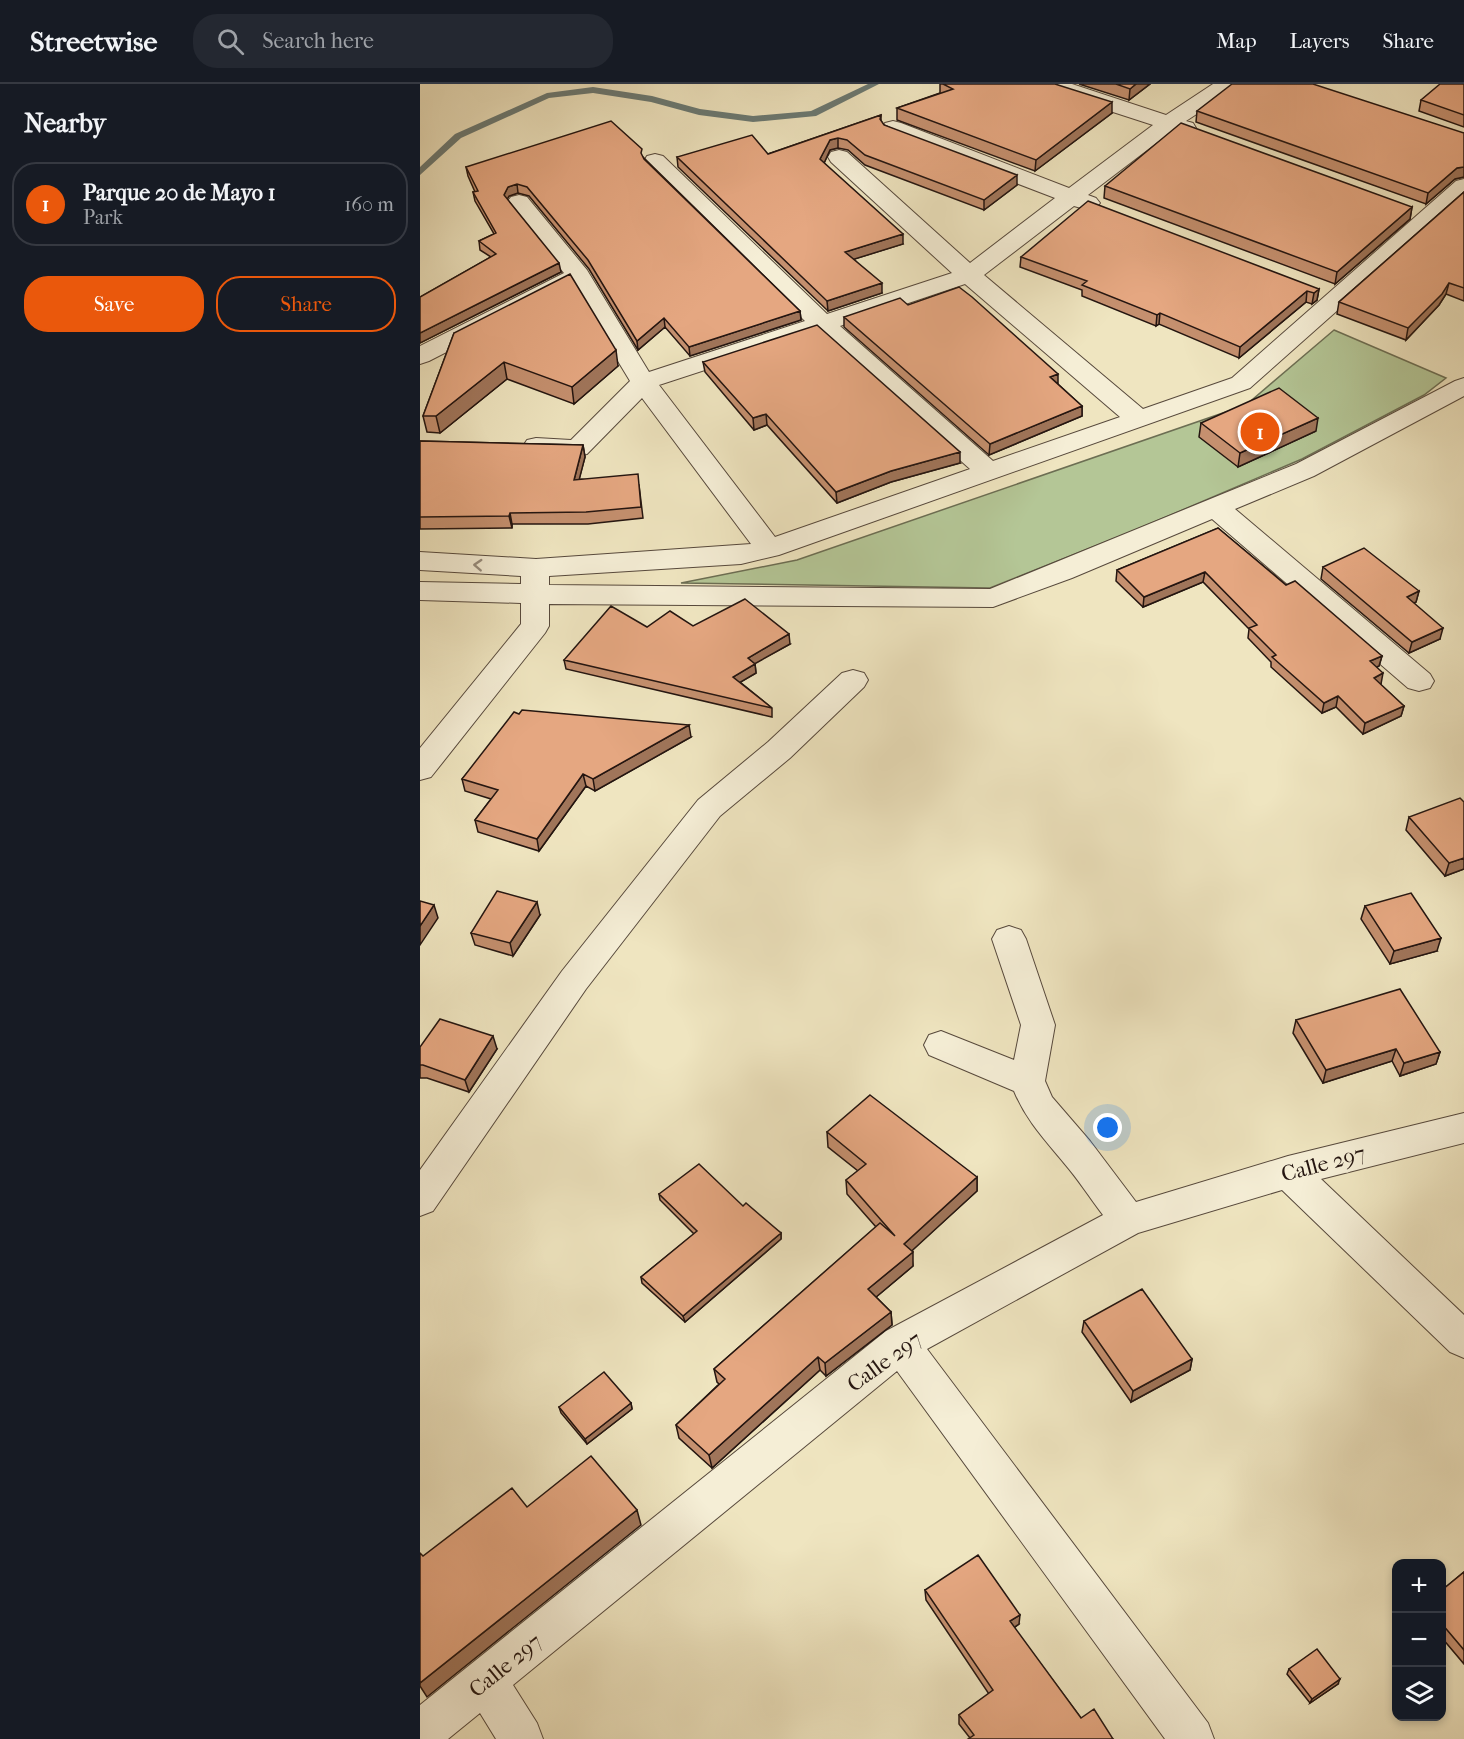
<!DOCTYPE html>
<meta charset="utf-8">
<style>
body{margin:0;font-family:"IM FELL French Canon",serif;background:#242831;color:#f1f3f6}
.controls{position:absolute;right:18px;bottom:18px;display:grid;overflow:hidden;border-radius:12px;box-shadow:0 3px 9px #0003}
.controls button{width:54px;height:54px;display:grid;place-items:center;padding:0;border:0;border-bottom:2px solid #363941;background:#171b24;color:#f1f3f6;font:30px sans-serif}
.you{position:absolute;left:688px;top:1044px;width:21px;height:21px;margin:-15px;border:4px solid #fff;border-radius:50%;background:#1a73e8;box-shadow:0 0 0 9px #1a73e833}
.badge{display:grid;place-items:center;width:39px;height:39px;border-radius:50%;background:#ea580c;color:#fff;font-size:20px;font-weight:700}
.pin{position:absolute;translate:-50% -50%;border:3px solid #fff;box-shadow:0 2px 6px #0006}
.list{margin:0;padding:0;list-style:none}
h2{display:flex;justify-content:space-between;align-items:center;height:78px;margin:0;padding:0 24px;font-size:26px}
h2 small{font-size:20px;font-weight:400;color:#9ea1a6}
.list li{display:grid;grid-template-columns:39px 1fr auto;gap:18px;align-items:center;box-sizing:border-box;height:84px;margin:0 12px 12px;padding:0 12px;border:2px solid #363941;border-radius:24px}
.list b{display:block;font-size:22px;white-space:nowrap}
.list p{margin:0;font-size:20px;white-space:nowrap;color:#9ea1a6}
.list em{font-size:20px;font-style:normal;color:#9ea1a6}
.actions{display:flex;gap:12px;padding:18px 24px}
.actions a{flex:1;padding:14px 0;border:2px solid #ea580c;border-radius:24px;text-align:center;font-size:21px;color:#ea580c}
.actions .main{background:#ea580c;color:#fff}
.icon{flex:none;width:33px;height:33px;fill:none;stroke:currentColor;stroke-width:2;stroke-linecap:round;stroke-linejoin:round}
.map{position:relative;flex:none;width:1044px;height:1655px;overflow:hidden}
header{display:flex;align-items:center;gap:36px;box-sizing:border-box;height:84px;padding:0 30px;background:#171b24;border-bottom:2px solid #363941}
header strong{font-size:28px}
nav{display:flex;gap:33px;margin-inline-start:auto;font-size:21px}
.search{width:420px;height:54px;background:#242831;display:flex;align-items:center;gap:15px;box-sizing:border-box;padding:0 21px;border-radius:24px;color:#9ea1a6;font-size:22px}
main{display:flex}
aside{flex:1;background:#171b24}
.map>svg:first-child{display:block}
</style>
<header>
<strong>Streetwise</strong>
<div class="search"><svg class="icon" aria-label="search" viewBox="0 0 24 24"><circle cx="10" cy="10" r="6"/><path d="M15 15l6 6"/></svg>Search here</div>
<nav><a>Map</a><a>Layers</a><a>Share</a></nav>
</header>
<main>
<aside>
<h2>Nearby<small></small></h2>
<ul class="list">
<li><span class="badge">1</span><div><b>Parque 20 de Mayo 1</b><p>Park</p></div><em>160 m</em></li>
</ul>
<div class="actions"><a class="main">Save</a><a>Share</a></div>
</aside>
<div class="map">
<svg width="1044" height="1655" viewBox="0 0 1044 1655">
<rect width="100%" height="100%" fill="#efe5c0"/>
<filter id="stains"><feTurbulence type="fractalNoise" baseFrequency=".00333" numOctaves="4"/><feColorMatrix values="0 0 0 0 .2 0 0 0 0 .09 0 0 0 0 .02 0 0 0 .5 -.17"/></filter>
<radialGradient id="worn" r=".72"><stop offset=".6" stop-color="#630" stop-opacity="0"/><stop offset="1" stop-color="#630" stop-opacity=".3"/></radialGradient>
<path fill="#b4c696" stroke="#6c6e53" stroke-width="1.5" d="M914 246 1026 294 1004 311 882 375 713 447 570 504 261 499 377 476 826 321Z"/>
<g fill="none" stroke-linecap="round" stroke-linejoin="round">
<path fill="#6b7a74" fill-rule="evenodd" d="M448 0H459L396 32 333 38 279 31 231 18 173 9 129 14 41 54 0 91V83L35 50 127 9 173 3 232 12 280 25 333 32 391 27Z"/>
<defs>
<path id="minor" d="M619 0H652L746 31 793 0H818L815 5 766 37 773 39 776 44 773 49 765 51 752 47 668 111 676 114 680 119 676 124 668 126 654 122 564 191 723 325 812 294 1036 97 1044 95V114L830 304 359 471 321 480 129 492V501L570 505 876 380 1035 297 1044 294V312L894 392 815 425 1010 590 1014 597 1010 604 999 607 988 604 792 435 652 494 573 523 129 520V542L125 549 11 693 0 696V664L101 540V519L0 516V498L101 500V492L0 486V468L116 475 331 460 222 314 167 370 158 372 107 368 103 362 107 356 116 354 151 356 210 297 153 203 9 277 0 280V262L144 189 91 123 87 118 91 113 99 111 107 113 167 186 229 288 385 237 227 82 224 77 227 72 235 70 243 72 407 230 532 189 411 78 408 73 411 68 419 66 427 68 550 179 635 114 465 49 462 44 465 39 473 37 481 39 649 104 733 41 622 5ZM545 200 700 333 573 377 420 242ZM398 249 550 385 355 453 239 301Z
M433 586 444 589 448 596 444 603 370 674 300 732 166 905 13 1127 0 1132V1086L142 887 278 716 348 658 422 589Z
M589 842 601 846 606 855 635 941 625 997 632 1013 670 1057 716 1118 868 1072 1044 1029V1059L901 1095 1044 1231V1274L1030 1268 862 1106 718 1149 507 1265 788 1639 794 1655H745L477 1287 93 1601 117 1639 123 1655H76L60 1629 28 1655H0V1621L466 1247 683 1131C670 1114 658 1095 644 1079 624 1055 606 1036 594 1007L509 971 504 961 509 951 521 947 594 976 601 941 572 855 577 846Z"/>
</defs>
<use href="#minor" stroke="#57493c" stroke-width="2"/>
<use href="#minor" fill="#f5eed6" fill-rule="evenodd"/>
</g>
<path fill="#c5906f" stroke="#241510" stroke-width="1.5" d="M520 0H635L692 29 615 87 477 36V24L520 9Z
M659 0H730L709 16Z
M1044 0V43L999 27 1001 16Z
M777 27 1044 49V93L1035 95 1006 120 776 38Z
M461 31V37L464 41 597 101 564 126 445 81 428 66 418 64 410 66 404 79 483 160 434 175 462 209 408 227 258 83 257 73 348 70Z
M223 73 380 227 381 236 270 272 245 243 218 266 169 185 109 112 98 109 89 112 87 115 141 188 0 259V213L71 173 60 166 59 157 74 150 55 117 53 108H55L48 92 46 83Z
M685 102 992 123 990 135 915 200 684 114Z
M1044 108V217L1026 210 1019 221 986 256 917 230 919 218Z
M601 173 899 205 897 216 892 220 886 218 819 274 739 240 736 242 662 212V206L600 183Z
M488 221 638 300 662 322V332L569 371 424 243V233Z
M34 249 198 282 154 320 87 295 20 349 7 348 3 332Z
M283 278 540 379 471 398 417 419 347 341 334 346 285 288Z
M781 339 896 347 818 383 779 353Z
M0 357 163 361 165 373 159 395 219 401 223 434 168 440H92V444L0 445Z
M798 444 866 501 962 572 959 582 957 583 961 600H960L984 622 981 632 943 650 916 623 902 629 851 583V578L828 554 829 545 783 498 723 523 696 497 697 486Z
M903 483 999 507 996 518 994 519 1020 555 989 569 901 495Z
M273 542 370 560 335 579 336 589 320 598 352 624V633L146 585 144 576 227 543Z
M99 630 271 653 175 707 166 702 119 767 58 748 55 736 71 715 45 707 42 695Z
M989 733 1044 785 1025 792 986 746Z
M945 822 1017 867 970 880 941 835Z
M120 831 93 872 55 861 51 849Z
M876 936 1020 968 1016 980 980 992 972 977 903 999 873 949Z
M0 963 77 965 49 1008 7 994H0Z
M407 1048 557 1093V1107L491 1167 493 1182 456 1213 471 1228 472 1241 406 1292 400 1286 292 1384 259 1354 256 1341 299 1300 297 1298 294 1285 456 1143 427 1110 426 1096 438 1087 408 1063Z
M239 1110 323 1122 361 1149V1155L265 1238 222 1199 221 1193 274 1150 240 1116Z
M664 1237 772 1275 770 1286 711 1318 662 1248Z
M211 1319 212 1325 167 1360 141 1329 139 1323Z
M1044 1488V1580L1022 1554V1506Z
M505 1506 599 1540 594 1544 661 1634 693 1655 550 1654 539 1640V1631L569 1610 506 1516Z
M869 1585 918 1600 890 1619 867 1590Z"/>
<path fill="#a0755a" stroke="#241510" stroke-width="1.5" d="M716 0H730L709 16 710 5Z
M692 18V29L615 87 616 76Z
M418 54V64L410 66 401 86 400 75 410 56Z
M1044 83V93L1035 95 1006 120 1008 109 1037 84Z
M597 91V101L564 126V116Z
M97 100 98 109 89 112 85 119 84 111 88 103Z
M992 123 990 135 915 200 917 188Z
M483 150V160L425 178V168Z
M139 179 141 188 0 259V249Z
M462 199V209L408 227 407 217Z
M1029 199 1026 210 1019 221 986 256 988 244Z
M899 205 897 216 892 220 894 209Z
M887 207 886 218 819 274 820 263Z
M380 227 381 236 270 272 269 263Z
M740 229 739 240 736 242 737 231Z
M244 234 245 243 218 266 217 257Z
M196 266 198 282 154 320 152 303Z
M84 278 87 295 20 349 16 332Z
M638 290V300L630 293Z
M662 322V332L569 371 570 360Z
M346 330 347 341 334 346 333 334Z
M898 334 896 347 818 383 820 369Z
M163 361 165 373 156 408 154 396Z
M540 368V379L471 398 417 419 416 408 471 387Z
M90 429 92 440V444L89 432Z
M785 488 783 498 723 523 724 513Z
M999 507 996 518 985 524 987 513Z
M1023 544 1020 555 989 569 992 558Z
M369 550 370 560 329 583 328 574Z
M962 572 959 582 947 587 950 577Z
M335 580 336 589 314 602 313 593Z
M963 589 961 600 951 604 954 594Z
M918 612 916 623 902 629 904 619Z
M984 622 981 632 943 650 945 639Z
M269 641 271 653 175 707 173 695Z
M163 690 166 702 119 767 117 755Z
M1044 774V785L1025 792 1029 779Z
M117 818 120 831 93 872 90 859Z
M14 821 18 834 0 861V842Z
M1021 854 1017 867 970 880 974 867Z
M73 952 77 965 49 1008 45 996Z
M976 965 972 977 903 999 906 986Z
M1020 968 1016 980 980 992 984 979Z
M557 1093V1107L484 1174V1160Z
M361 1149V1155L265 1238 263 1232Z
M493 1168V1182L449 1219 448 1205Z
M471 1228 472 1241 406 1292 405 1279Z
M398 1273 400 1286 292 1384 289 1371Z
M772 1275 770 1286 711 1318 713 1307Z
M211 1319 212 1325 167 1360 165 1355Z
M217 1426 221 1441 7 1613 0 1602V1599Z
M600 1531 599 1540 589 1547 590 1537Z
M920 1595 918 1600 890 1619 892 1615Z"/>
<path fill="#e5a781" stroke="#241510" stroke-width="1.5" d="M523 0H635L692 18 616 76 477 24 533 5Z
M696 0H716L710 5Z
M812 0H893L1044 49V83L1037 84 1008 109 777 27Z
M1020 0H1044V31L1001 16Z
M461 31 460 35 464 41 597 91 564 116 445 71 427 56 418 54 410 56 400 75 483 150 425 168 462 199 407 217 257 73 332 51 348 70Z
M191 37 222 65 221 69 224 75 380 227 269 263 244 234 217 257 168 176 107 103 97 100 88 103 84 111 139 179 0 249V213L76 170 59 157 76 149 53 108 58 107 46 83Z
M761 39 992 123 917 188 685 102Z
M1044 108V204L1029 199 1022 210 988 244 919 218Z
M668 117 899 205 894 209 887 207 820 263 740 229 737 231 662 201 667 197 601 173Z
M150 190 196 266 152 303 84 278 16 332H3L34 249Z
M539 203 552 213 638 290 630 293 662 322 570 360 424 233 480 214 488 221Z
M397 241 540 368 471 387 416 408 346 330 333 334 283 278Z
M859 304 898 334 820 369 781 339Z
M0 357 163 361 154 396 218 390 221 423 166 428 90 429 89 432 0 433Z
M798 444 866 501 875 497 962 572 950 577 963 589 954 594 984 622 945 639 918 612 904 619 852 573 856 571 829 544 837 541 785 488 724 513 697 486Z
M944 464 999 507 987 513 1023 544 992 558 903 483Z
M325 515 369 550 328 574 335 580 313 593 352 624 144 576 191 522 227 543 250 527 273 542Z
M102 626 269 641 173 695 163 690 117 755 55 736 78 706 42 695 94 628 99 630Z
M1040 714 1044 718V774L1029 779 989 733Z
M77 807 117 818 90 859 51 849Z
M991 809 1021 854 974 867 945 822Z
M0 817 14 821 0 842Z
M980 905 1020 968 984 979 976 965 906 986 876 936Z
M20 935 73 952 45 996 3 981H0V963Z
M450 1011 557 1093 484 1160 493 1168 448 1205 471 1228 405 1279 398 1273 289 1371 256 1341 305 1295 294 1285 460 1139 475 1152 426 1096 446 1080 407 1048Z
M279 1080 323 1122 326 1119 361 1149 263 1232 221 1193 277 1147 239 1110Z
M722 1205 772 1275 713 1307 664 1237Z
M184 1288 211 1319 165 1355 139 1323Z
M171 1372 217 1426 0 1599V1469L3 1472 92 1404 107 1423Z
M558 1471 600 1531 590 1537 661 1634 674 1625 693 1655H548L554 1651 539 1631 573 1606 505 1506Z
M1044 1488V1566L1022 1540V1506Z
M897 1565 920 1595 892 1615 869 1585Z"/>
<defs><path id="oneway-chevron" d="M-2-3.5L2.5 0L-2 3.5" fill="none" stroke-width="1.6" stroke-linecap="round" stroke-linejoin="round" transform="scale(1.5)"/></defs>
<use stroke="#978c7d" href="#oneway-chevron" transform="translate(58 481) rotate(-177)"/>
<g text-anchor="middle" stroke-width="6" stroke-linejoin="round" paint-order="stroke">
<g font-size="22" fill="#241510" stroke="#f5eed6">
<text transform="translate(903 1079) rotate(-15)" y="8">Calle 297</text>
<text transform="translate(464 1277) rotate(-36)" y="8">Calle 297</text>
<text transform="translate(85 1581) rotate(-39)" y="8">Calle 297</text>
</g>
</g>
<rect width="100%" height="100%" filter="url(#stains)"/>
<rect width="100%" height="100%" fill="url(#worn)"/>
</svg>
<div class="controls">
<button>+</button>
<button>−</button>
<button><svg class="icon" aria-label="layers" viewBox="0 0 24 24"><path d="M12 4l9 5-9 5-9-5zM3 14l9 5 9-5"/></svg></button>
</div>
<div class="you"></div>
<div class="pin badge" style="left:840px;top:348px">1</div>
</div>
</main>
